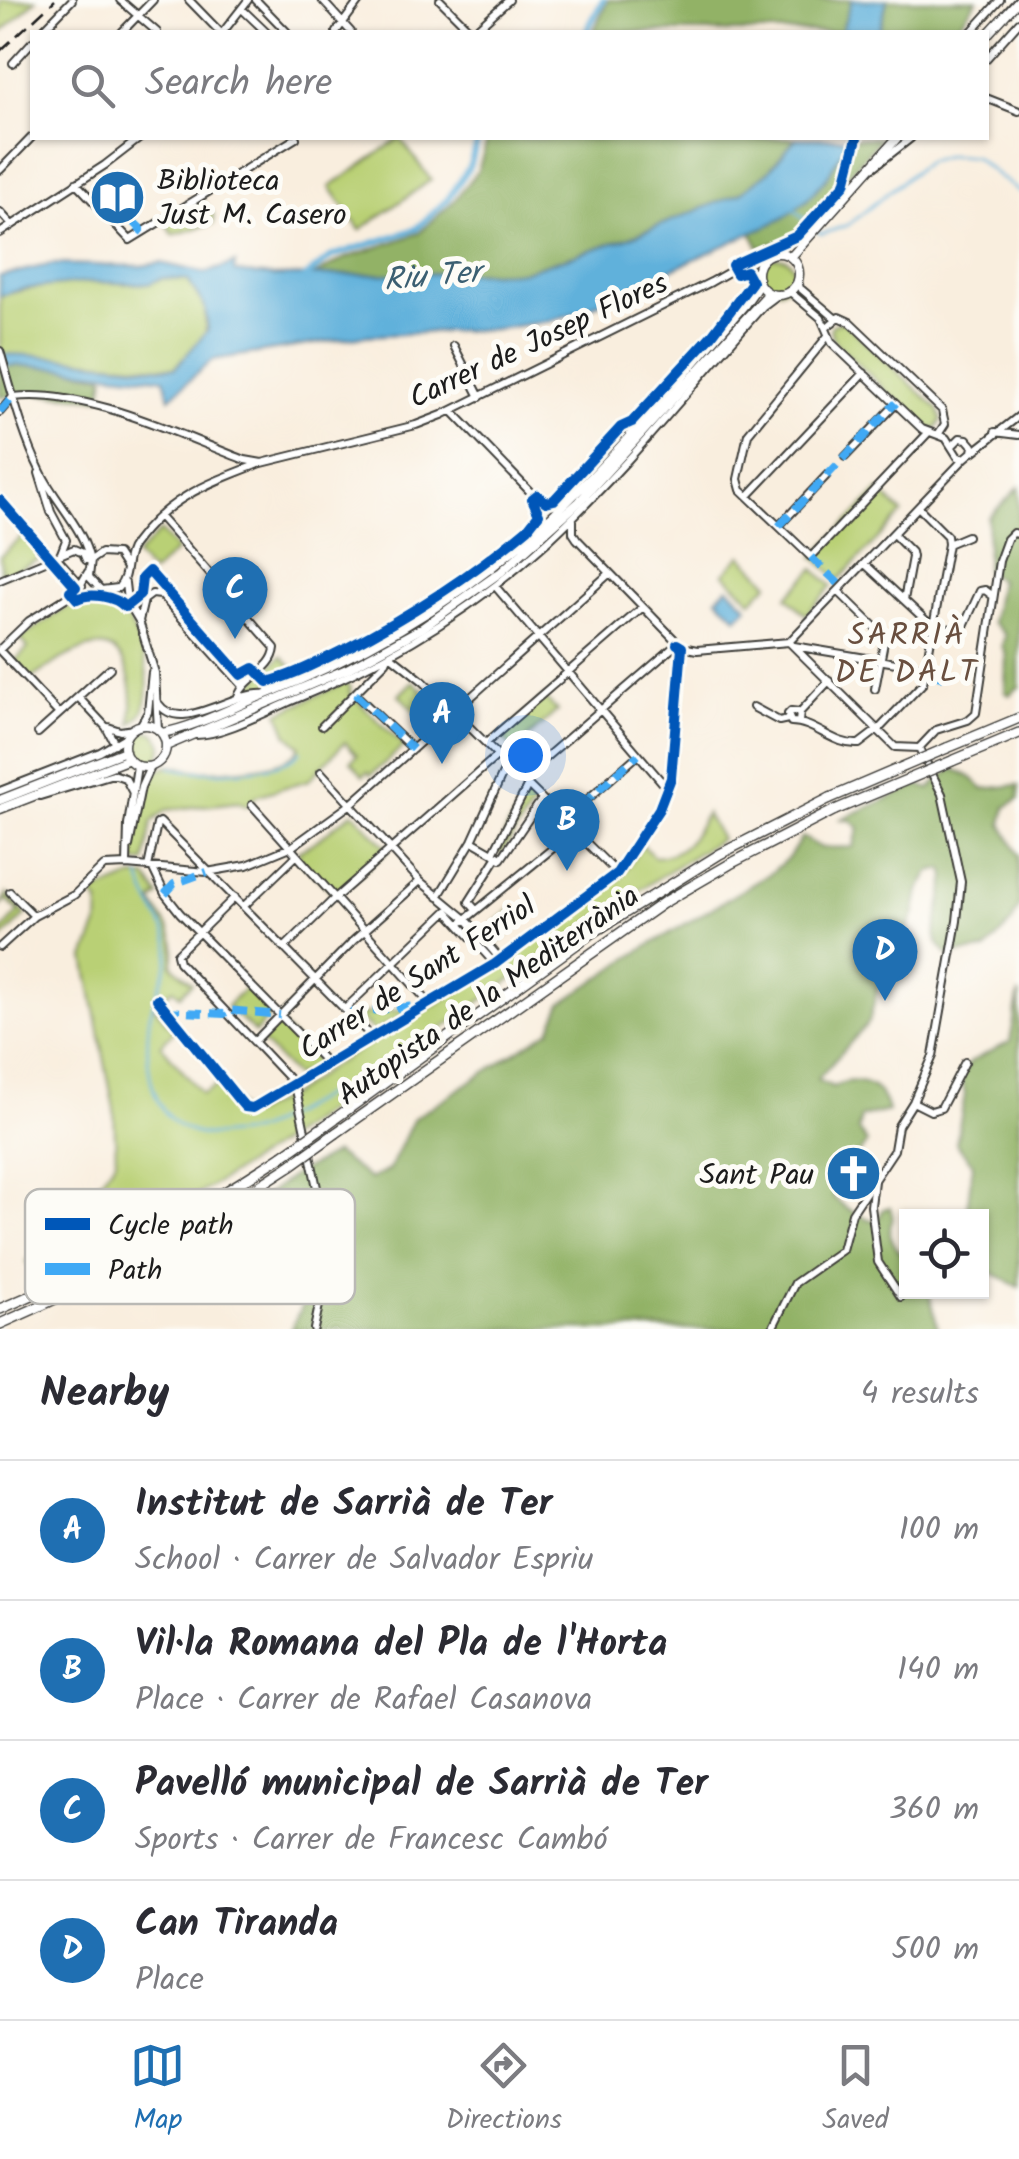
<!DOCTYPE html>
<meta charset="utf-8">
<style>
body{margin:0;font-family:Kalam,sans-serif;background:#f2f2f3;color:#2b2b33}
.controls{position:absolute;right:30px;bottom:30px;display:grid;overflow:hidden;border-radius:0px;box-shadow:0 2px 8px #0004}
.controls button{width:90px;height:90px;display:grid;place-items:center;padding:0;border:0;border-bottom:2px solid #e1e1e2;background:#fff;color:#2b2b33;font:50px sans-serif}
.you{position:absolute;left:525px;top:755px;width:35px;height:35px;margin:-25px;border:8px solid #fff;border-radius:50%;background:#1a73e8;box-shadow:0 0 0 15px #1a73e833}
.badge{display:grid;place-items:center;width:65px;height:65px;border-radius:50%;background:#1f6fb2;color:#fff;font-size:32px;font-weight:700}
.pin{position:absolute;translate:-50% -82px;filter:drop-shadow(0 2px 5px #0008)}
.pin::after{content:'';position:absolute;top:52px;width:35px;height:30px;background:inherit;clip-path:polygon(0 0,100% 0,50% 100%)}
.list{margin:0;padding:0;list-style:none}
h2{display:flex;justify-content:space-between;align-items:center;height:130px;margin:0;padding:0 40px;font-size:42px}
h2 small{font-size:32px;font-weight:400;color:#7c7c81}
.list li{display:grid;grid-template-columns:65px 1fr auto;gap:30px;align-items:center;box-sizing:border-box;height:140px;padding:0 40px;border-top:2px solid #e1e1e2}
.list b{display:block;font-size:38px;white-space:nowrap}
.list p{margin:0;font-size:32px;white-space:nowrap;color:#7c7c81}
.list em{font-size:32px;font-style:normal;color:#7c7c81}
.icon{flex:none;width:55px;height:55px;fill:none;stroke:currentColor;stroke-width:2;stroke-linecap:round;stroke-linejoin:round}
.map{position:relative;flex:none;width:1019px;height:1329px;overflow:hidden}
.search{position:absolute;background:#fff;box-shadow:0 2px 8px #0004;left:30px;right:30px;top:30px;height:110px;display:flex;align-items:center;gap:25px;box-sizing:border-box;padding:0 35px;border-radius:0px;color:#7c7c81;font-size:38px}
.sheet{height:690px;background:#fff}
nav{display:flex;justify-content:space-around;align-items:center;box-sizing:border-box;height:140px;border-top:2px solid #e1e1e2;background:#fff;font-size:28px;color:#7c7c81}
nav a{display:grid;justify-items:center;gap:5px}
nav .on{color:#1f6fb2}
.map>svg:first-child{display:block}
</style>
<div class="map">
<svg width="1019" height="1329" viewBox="0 0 1019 1329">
<rect width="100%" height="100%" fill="#fdfcf7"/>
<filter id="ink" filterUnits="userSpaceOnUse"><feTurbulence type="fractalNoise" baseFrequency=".01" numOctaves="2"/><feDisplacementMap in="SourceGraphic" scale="20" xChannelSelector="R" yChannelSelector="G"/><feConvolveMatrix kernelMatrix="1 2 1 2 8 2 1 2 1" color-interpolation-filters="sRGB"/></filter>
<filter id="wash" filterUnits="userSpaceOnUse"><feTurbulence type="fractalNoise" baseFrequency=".0048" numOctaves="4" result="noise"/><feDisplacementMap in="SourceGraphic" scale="40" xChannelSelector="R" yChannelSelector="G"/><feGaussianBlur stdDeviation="2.25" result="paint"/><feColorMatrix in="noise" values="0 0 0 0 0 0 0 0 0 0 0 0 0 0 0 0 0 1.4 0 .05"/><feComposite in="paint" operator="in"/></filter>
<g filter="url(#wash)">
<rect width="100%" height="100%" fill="#f9eede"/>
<path fill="#b9d074" stroke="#6a7648" stroke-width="2.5" d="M0 0H36L0 34Z
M400 138 431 180 360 230 330 187Z
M203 201 213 214 214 223 173 235 167 224Z
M762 273a16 16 0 1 1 32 0a16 16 0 1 1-32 0Z
M162 278 188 280 205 307 206 335 175 368 0 354V296C29 287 59 284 89 282 113 281 139 288 162 278Z
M843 321 938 409 942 420 936 429 925 428 835 342 830 329 833 324Z
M879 490 902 513 839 580 814 557Z
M160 531 177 550 152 573 136 556Z
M27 533 47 556 2 576 0 556Z
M534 537 536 539C458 605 375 652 283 695L281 692C374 652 457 602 534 537Z
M741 555 769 583 752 601 724 574Z
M814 569 832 586 806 615 787 597Z
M83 597 120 607C140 633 165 702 131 724 134 695 132 636 88 648 67 653 48 668 30 679L14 662 28 648 20 638Z
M282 656 300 676 269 689 242 692Z
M413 681 442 710 428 725 399 695Z
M346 682 351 689 349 692 404 746 371 775 368 772 363 776 351 761 357 755 345 742 309 780 256 796 247 806 239 802 166 810 152 822 145 863 136 862 131 854 149 781C153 775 159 768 167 766 176 764 189 770 198 771 221 771 294 770 300 746L288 735 279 713Z
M544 697 557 711 514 750 501 736Z
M130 747a16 16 0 1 1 32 0a16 16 0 1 1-32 0Z
M526 793 536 801 501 854 496 851Z
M353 812 389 850 339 892 330 890 299 859V850L312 844Z
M706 813 721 839C566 931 427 1046 277 1145 200 1195 122 1240 40 1281L26 1261 62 1232 116 1160 114 1109 85 958 98 925 99 902 90 894 134 877H147L159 896 152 902C166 924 180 938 172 965L192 983 180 995 173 989 159 1001 155 997 154 1006 174 1031 161 1045 202 1094 220 1084 242 1111 249 1115 291 1095 332 1066 496 968 620 878 642 844 654 857C684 856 693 837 706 813Z
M7 894 26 915 0 941V933L19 912 7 900 0 907Z
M512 909 522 922 499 941 488 929Z
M246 987 271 1014 255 1033 227 1006Z
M415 1008 374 1032 356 1015Z
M277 1023 317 1061V1065L295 1076 261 1041Z"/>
<path fill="#92b266" stroke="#576741" stroke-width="2.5" d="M608 0H852L841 32H593Z
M887 0H977L954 32H879Z
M488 138H796L768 172 741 193 628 238 522 272 313 276 343 259 419 233 454 201 478 170Z
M849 138H881L792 238 760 248 751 233C803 210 822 186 849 138Z
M43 364 105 376 101 398 25 393 0 397V366Z
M1019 487V687L1009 695 1005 692 1006 655 1002 646 1005 635 992 622 999 580 986 572 988 518Z
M954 769 970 776 983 789 1019 785V799L1006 807 1002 824 1019 855V906L1012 922 986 950 947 955 938 944 935 935 946 877 944 869 930 872 919 891 915 912 898 953 878 988 869 1022 817 1080 833 1087C856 1074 882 1084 888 1111L861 1117 858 1130 867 1142C857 1160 837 1175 833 1197 842 1206 866 1222 878 1220L883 1209 890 1207 893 1218C884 1238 896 1245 906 1261V1292H929L938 1329H291L305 1300 307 1284C342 1255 279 1218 256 1203L292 1176 335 1153 370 1179 389 1170 414 1118 550 1030 562 1003 638 952 771 873 789 857 802 837 822 848 853 847 859 828 851 820H839L919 785 930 789 942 776Z
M1019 993V1287L982 1268V1216H966L973 1164 956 1144 965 1094 961 1078 970 1062 1010 1042Z"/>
<path fill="#60b1db" stroke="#3e667c" stroke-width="2.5" d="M852 0H887L879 32H841Z
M796 138H849L828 176 806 201 782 219 581 311 551 321 496 329 364 336 212 360 170 398 164 378C109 376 55 364 0 366V354C59 354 116 368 175 368L208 330 205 307 188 280 162 278 149 284 91 282 23 289 0 296V276L52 264 140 266 161 263 205 273 235 263 234 272 273 276 522 272 628 238 741 193 768 172Z
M728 587 748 607 737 618 717 598Z"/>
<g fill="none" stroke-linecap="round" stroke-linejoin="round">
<path stroke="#60b1db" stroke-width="2.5" d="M793 208 812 227
M818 232 822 234 848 225 927 161 950 155 974 157 1019 192
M170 767C197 776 284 774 301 751
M140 876C145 902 167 923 169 947 170 971 152 996 149 1021 143 1076 154 1141 224 1135 233 1134 245 1134 254 1131 280 1122 306 1105 330 1092"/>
<path stroke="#60b1db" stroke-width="6" d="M586 32 603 0
M303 279 332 256 416 229 448 199 469 167 479 138"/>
</g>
</g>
<g filter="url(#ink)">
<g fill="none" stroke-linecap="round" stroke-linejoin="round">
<defs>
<path id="minor" d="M120 0 157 32
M189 0 220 32
M256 0 287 32
M322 0 351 32
M440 0 472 32
M242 9 266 32
M41 32 72 0
M122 32 153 0
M223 32 248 0
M336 32 360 0
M473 32 509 0
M971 32 1000 0
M986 59 1019 22
M13 63 32 42
M986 98 1019 111
M874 167 911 138
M0 170 32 137
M76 183 130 240 296 138
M0 212 11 224
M0 233 105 165 140 138
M740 269 748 268 757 274
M798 281 800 288 835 318
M789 291 821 318 832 343 922 429 946 438 958 457 965 458 972 452 973 446 967 439 960 438 953 445
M827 327 839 317 850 322 942 410 945 424 939 433
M827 337 748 434 738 479 741 490 811 557 928 433
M454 346 480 397
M0 351C12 392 22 434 41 472 55 502 85 529 90 562
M13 397C85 388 179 435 245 460L262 463 416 425 442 415 711 282 757 256 768 255
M452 411 541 503
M0 412 12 398
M995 432 1019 435
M973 452 1019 416
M845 457 896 404
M39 473 51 512 66 540 61 553
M748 496 864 373
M541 503 564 504
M159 516 275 648C273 670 246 676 238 696
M573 520V533L577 539 682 647 697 650 789 642
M541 526V503
M779 526 827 475
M894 535 911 552 912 557 904 600
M948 544 967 536
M56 557 82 586
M865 564 933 627
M126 568 117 554 101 553 91 560 89 577 101 590 118 588C130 575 123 558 134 544 168 497 209 483 261 463
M0 580 74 549 83 553 86 560
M125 583 127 601 139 621 155 673 158 730
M495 586 667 788
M839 592 885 637 875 689
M139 621 144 600 152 594 161 595 243 686
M933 627 962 630 980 591 985 590 993 596
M789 642 964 459
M794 646 926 668
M0 649 29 621 77 591 88 572
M0 651 59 714
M390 655 424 682 617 873
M355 694 413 749
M78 697 110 668
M158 703C181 736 232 690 266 694
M753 707 779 721 788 719
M800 712 829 681
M799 722 800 712 791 711 788 714 791 722C815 722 834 746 859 744L880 728 923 683 948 544 947 536 920 509
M140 726 148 712 152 672
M322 726 386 662 389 655
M108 727 120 731 134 729
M38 733 78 697 106 727 115 744
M196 735C222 735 264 713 289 702 383 664 472 611 547 542 625 470 692 385 763 306L779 294
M486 743 643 607
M919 748 936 730 968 720 976 713 999 561 1007 539 1013 533 1019 534
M321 772 420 881 466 919 501 960
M522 778 677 644
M528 785 493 853 501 859 542 799
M0 791 100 752 127 736
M40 796 113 774 125 778 133 793
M252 805 430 1004
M564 820 638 755
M472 841 493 853
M129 846 141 787 150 767
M127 865 128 825 137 766
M148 867 157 824 160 822 373 1038
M153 869 165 894 180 913 328 1064
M10 892 34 916
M235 897 177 954 179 962 295 1085 319 1197 328 1263 314 1329
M438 897 472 841 507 764
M244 906 296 856
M476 910 469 902 498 856
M447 911 495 964
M461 923 574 831
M0 947 34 916 74 895 104 866 127 865 207 872 247 865 293 846 351 804 610 573
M285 947 334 899 498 755
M157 999 239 1100 245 1107 253 1108 495 964 617 873 659 809 671 778 682 647
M346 1008 447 911
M255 1041 354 940 420 881
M913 1102 931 1111 941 1108 965 1062
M874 1181 871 1206 878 1262 901 1297
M772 1329 795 1283 842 1250 852 1213 894 1150 898 1126 913 1102 933 1056 957 921 961 882 942 794 919 748 895 747 789 642"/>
<path id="major" d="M986 36 1019 0
M757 274a21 21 0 1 1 42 0a21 21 0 1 1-42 0Z
M791 257 897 138
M124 746a21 21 0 1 1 42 0a21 21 0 1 1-42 0Z
M162 733C195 727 229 709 261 696 361 657 453 604 533 533 611 465 677 381 745 304L755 290 758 279
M166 746 347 669 422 628 501 572 579 502 769 293
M0 800 125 751
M0 809 129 759"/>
<path id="highway" d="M947 748 1019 718
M952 761 1019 733
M326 1125 588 936 720 854 830 798
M336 1133 663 903 730 864 835 810
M0 1309C99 1267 192 1215 282 1156
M0 1324C102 1280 197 1227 290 1166"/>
</defs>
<use href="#minor" stroke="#3d3c39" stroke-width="10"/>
<use href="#major" stroke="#3d3c39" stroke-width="11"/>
<use href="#highway" stroke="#3d3c39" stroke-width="12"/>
<use href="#minor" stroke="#fff" stroke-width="6"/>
<use href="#major" stroke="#fff" stroke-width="8"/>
<use href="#highway" stroke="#fff" stroke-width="9"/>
<path stroke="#1c1c1c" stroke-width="2.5" stroke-dasharray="15 8" stroke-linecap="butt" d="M0 51 55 0"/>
<defs>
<path id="highway-bridge" d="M830 798 947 748
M835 810 952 761
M282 1156 326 1125
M290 1166 336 1133"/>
</defs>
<use href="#highway-bridge" stroke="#3d3c39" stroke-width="12" stroke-linecap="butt"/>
<use href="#highway-bridge" stroke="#fff" stroke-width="9"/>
<path stroke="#3fa9f5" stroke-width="8" stroke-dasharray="15 8" stroke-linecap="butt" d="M100 209 111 200 141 229 135 236
M0 412 13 397
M779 526 896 403
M811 557 843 588
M937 676 944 678
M355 694 413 749
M564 820 638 755
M165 894 174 884 207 872
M165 1011 224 1014 228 1010 280 1015
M350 1013 415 1006"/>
<defs>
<path id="cycleway" d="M0 500 76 587 70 591 77 599C90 592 115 596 125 607L140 595 142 578 149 571 241 675 254 668 268 682C296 674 321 661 347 648 413 614 471 576 528 528L539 514 532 499 537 495 546 502 554 500 621 427 632 422 712 335 752 282 746 271 737 274 732 265 797 236 845 184 857 138
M157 999 239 1100 245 1107 253 1108 495 964 617 873 659 809 671 778 682 647 677 644"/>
</defs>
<use href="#cycleway" stroke="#fdfcf7" stroke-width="16"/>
<use href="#cycleway" stroke="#0057b8" stroke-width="10"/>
</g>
</g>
<defs>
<symbol id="library-disc" viewBox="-11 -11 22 22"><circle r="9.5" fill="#1f6fb2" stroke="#fdfcf7"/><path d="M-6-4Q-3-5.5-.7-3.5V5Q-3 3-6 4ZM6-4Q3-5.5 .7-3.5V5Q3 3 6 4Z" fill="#fff"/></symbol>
<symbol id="church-disc" viewBox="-11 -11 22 22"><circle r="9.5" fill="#1f6fb2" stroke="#fdfcf7"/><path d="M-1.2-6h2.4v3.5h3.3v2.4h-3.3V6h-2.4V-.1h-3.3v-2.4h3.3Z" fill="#fff"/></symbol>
</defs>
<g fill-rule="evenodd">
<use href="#library-disc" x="86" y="166" width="63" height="63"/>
<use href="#church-disc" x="822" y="1142" width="63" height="63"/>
</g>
<g text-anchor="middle" stroke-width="10" stroke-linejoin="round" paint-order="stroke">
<g font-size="30" fill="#1c1c1c" stroke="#fdfcf7" text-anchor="start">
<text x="157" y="190">Biblioteca<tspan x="157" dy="34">Just M. Casero</tspan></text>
<text x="814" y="1184" text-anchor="end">Sant Pau</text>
</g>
<g font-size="30" fill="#1c1c1c" stroke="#fdfcf7">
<text transform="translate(538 340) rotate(-25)" y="10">Carrer de Josep Flores</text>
<text transform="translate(417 977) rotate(-33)" y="10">Carrer de Sant Ferriol</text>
<text transform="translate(488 995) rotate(-35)" y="10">Autopista de la Mediterrània</text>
</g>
<g font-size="32" font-style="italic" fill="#3b5f72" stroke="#fdfcf7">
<text transform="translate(432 275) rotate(-5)" y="11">Riu Ter</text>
</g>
<g font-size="32" letter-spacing="2.5" fill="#694f3f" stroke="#fdfcf7">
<text x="907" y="645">SARRIÀ<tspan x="907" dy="37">DE DALT</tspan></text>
</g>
</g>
<rect x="25" y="1189" width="330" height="115" rx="15" fill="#fdfcf7" stroke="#bab9b5" stroke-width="2.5"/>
<rect x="45" y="1218" width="45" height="12" fill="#0057b8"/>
<rect x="45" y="1263" width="45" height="12" fill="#3fa9f5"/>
<g font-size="28" fill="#1c1c1c">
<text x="108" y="1234">Cycle path</text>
<text x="108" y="1279">Path</text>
</g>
</svg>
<div class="controls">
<button><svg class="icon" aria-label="locate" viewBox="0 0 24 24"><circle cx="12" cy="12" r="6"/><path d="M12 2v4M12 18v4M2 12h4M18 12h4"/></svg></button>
</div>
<div class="you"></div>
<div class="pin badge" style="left:442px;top:764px">A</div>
<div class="pin badge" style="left:567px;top:871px">B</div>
<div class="pin badge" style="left:235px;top:639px">C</div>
<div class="pin badge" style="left:885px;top:1001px">D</div>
<div class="search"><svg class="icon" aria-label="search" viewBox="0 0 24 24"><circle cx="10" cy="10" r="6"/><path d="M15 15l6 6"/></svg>Search here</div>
</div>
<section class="sheet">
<h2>Nearby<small>4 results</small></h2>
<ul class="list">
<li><span class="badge">A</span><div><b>Institut de Sarrià de Ter</b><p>School · Carrer de Salvador Espriu</p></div><em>100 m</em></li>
<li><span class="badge">B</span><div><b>Vil·la Romana del Pla de l'Horta</b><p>Place · Carrer de Rafael Casanova</p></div><em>140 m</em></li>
<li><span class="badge">C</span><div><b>Pavelló municipal de Sarrià de Ter</b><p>Sports · Carrer de Francesc Cambó</p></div><em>360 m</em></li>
<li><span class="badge">D</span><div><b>Can Tiranda</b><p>Place</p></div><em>500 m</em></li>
</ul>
</section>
<nav>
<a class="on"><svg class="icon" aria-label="map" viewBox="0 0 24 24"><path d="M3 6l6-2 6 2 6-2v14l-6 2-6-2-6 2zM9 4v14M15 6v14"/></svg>Map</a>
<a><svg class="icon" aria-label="directions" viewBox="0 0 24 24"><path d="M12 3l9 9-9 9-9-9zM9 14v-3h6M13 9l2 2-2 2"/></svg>Directions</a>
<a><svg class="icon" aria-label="saved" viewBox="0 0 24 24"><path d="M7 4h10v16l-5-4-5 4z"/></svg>Saved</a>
</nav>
